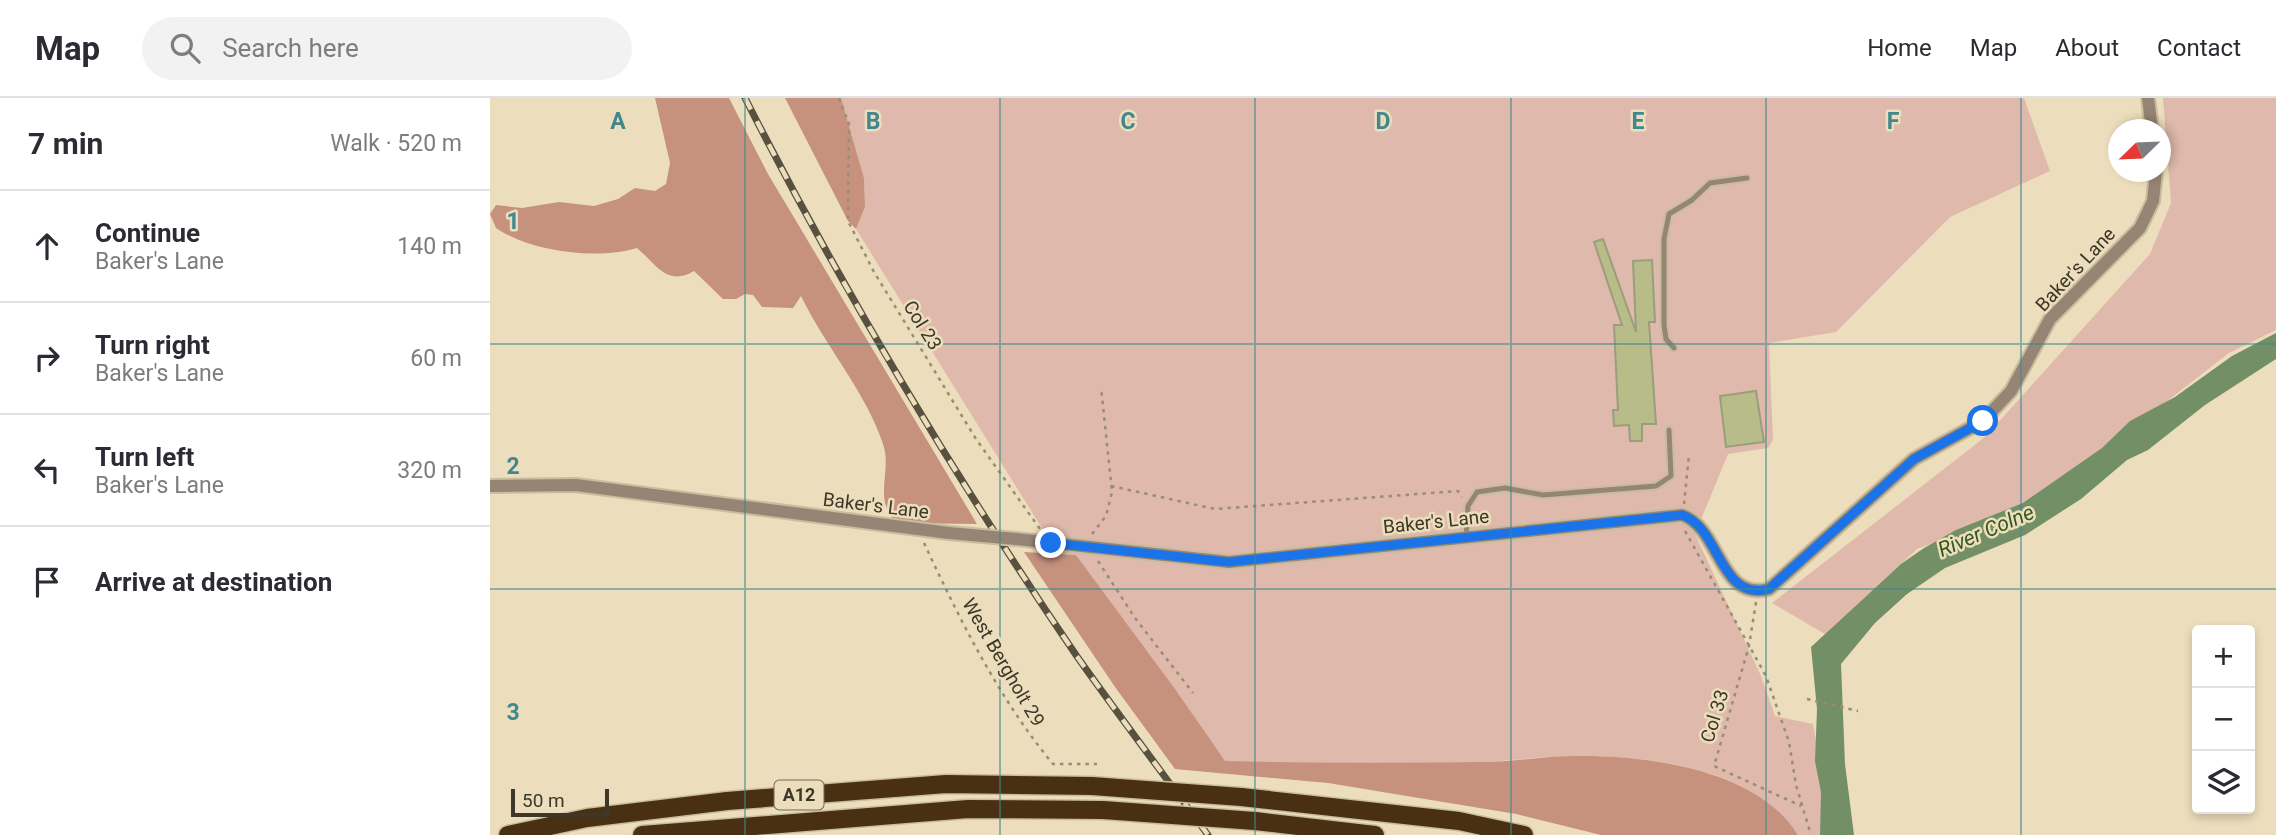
<!DOCTYPE html>
<meta charset="utf-8">
<style>
body{margin:0;font-family:Roboto,sans-serif;background:#f2f2f3;color:#2b2b33}
.controls{position:absolute;right:21px;bottom:21px;display:grid;overflow:hidden;border-radius:7px;box-shadow:0 4px 10px #0003}
.controls button{width:63px;height:63px;display:grid;place-items:center;padding:0;border:0;border-bottom:2px solid #e1e1e2;background:#fff;color:#2b2b33;font:35px sans-serif}
.compass{position:absolute;left:1618px;top:21px;width:63px;height:63px;border-radius:50%;background:#fff;box-shadow:0 4px 10px #0003;rotate:247deg}
.scale{position:absolute;left:21px;bottom:18px;width:98px;box-sizing:border-box;padding-left:7px;border:4px solid #3c3729;border-top:0;font-size:19px;line-height:24px;white-space:nowrap;color:#3c3729;-webkit-text-stroke:5px #ecdebc;paint-order:stroke}
.stop{position:absolute;width:21px;height:21px;margin:-16px;border:5px solid #1a73e8;border-radius:50%;background:#fff}
.stop.end{background:#1a73e8;border-color:#fff;box-shadow:0 2px 7px #0008}
.list{margin:0;padding:0;list-style:none}
h2{display:flex;justify-content:space-between;align-items:center;height:91px;margin:0;padding:0 28px;font-size:30px}
h2 small{font-size:23px;font-weight:400;color:#7c7c81}
.list li{display:grid;grid-template-columns:46px 1fr auto;gap:21px;align-items:center;box-sizing:border-box;height:112px;padding:0 28px;border-top:2px solid #e1e1e2}
.list b{display:block;font-size:26px;white-space:nowrap}
.list p{margin:0;font-size:23px;white-space:nowrap;color:#7c7c81}
.list em{font-size:23px;font-style:normal;color:#7c7c81}
.icon{flex:none;width:38px;height:38px;fill:none;stroke:currentColor;stroke-width:2;stroke-linecap:round;stroke-linejoin:round}
.map{position:relative;flex:none;width:1786px;height:737px;overflow:hidden}
header{display:flex;align-items:center;gap:42px;box-sizing:border-box;height:98px;padding:0 35px;background:#fff;border-bottom:2px solid #e1e1e2}
header strong{font-size:33px}
nav{display:flex;gap:38px;margin-inline-start:auto;font-size:24px}
.search{width:490px;height:63px;background:#f2f2f3;display:flex;align-items:center;gap:18px;box-sizing:border-box;padding:0 24px;border-radius:38px;color:#7c7c81;font-size:26px}
main{display:flex}
aside{flex:1;background:#fff}
.map>svg:first-child{display:block}
</style>
<header>
<strong>Map</strong>
<div class="search"><svg class="icon" aria-label="search" viewBox="0 0 24 24"><circle cx="10" cy="10" r="6"/><path d="M15 15l6 6"/></svg>Search here</div>
<nav><a>Home</a><a>Map</a><a>About</a><a>Contact</a></nav>
</header>
<main>
<aside>
<h2>7 min<small>Walk · 520 m</small></h2>
<ul class="list">
<li><svg class="icon" aria-label="ahead" viewBox="0 0 24 24"><path d="M12 20V5M6 11l6-6 6 6"/></svg><div><b>Continue</b><p>Baker's Lane</p></div><em>140 m</em></li>
<li><svg class="icon" aria-label="right" viewBox="0 0 24 24"><path d="M7 20v-9h11M14 6l5 5-5 5"/></svg><div><b>Turn right</b><p>Baker's Lane</p></div><em>60 m</em></li>
<li><svg class="icon" aria-label="left" viewBox="0 0 24 24"><path d="M17 20v-9H6M10 6l-5 5 5 5"/></svg><div><b>Turn left</b><p>Baker's Lane</p></div><em>320 m</em></li>
<li><svg class="icon" aria-label="arrive" viewBox="0 0 24 24"><path d="M6 21V4h12l-3 4 3 4H6"/></svg><div><b>Arrive at destination</b></div></li>
</ul>
</aside>
<div class="map">
<svg width="1786" height="737" viewBox="0 0 1786 737">
<rect width="100%" height="100%" fill="#ecdebc"/>
<path fill="#dfb9ab" d="M351 0H1534L1560 73 1460 119 1346 234 1279 245 1283 342 1278 350 1238 356 1205 436 1271 578 1285 618 1323 626 1342 737H1308C1263 669 1161 658 1086 658 1054 658 1022 663 990 664 905 666 820 664 735 664L683 588 586 457 568 456 366 131 375 109 374 80Z
M1673 0H1786V232L1739 255 1543 407 1427 451 1335 536 1282 505 1495 339 1660 156 1681 105Z"/>
<path fill="#c6927e" d="M165 0H239L278 76 487 426 405 425C402 419 397 412 395 405 391 386 400 366 393 346 376 294 335 248 311 198L303 210 272 209 263 197 255 196 246 201H233L204 173C177 189 166 166 147 150 107 162 41 154 6 130L0 116 6 107 32 110 69 104 104 108 128 101 145 90 165 93 176 86 180 65Z
M295 0H351L374 80 375 109 366 131 358 123Z
M534 454 586 457 683 588 735 663C820 665 905 665 991 664 1022 664 1054 658 1086 658 1157 657 1267 671 1308 737H1111L1026 716 838 685 685 671 625 589Z"/>
<path fill="#738f65" d="M1786 235V261L1715 307 1658 352 1637 362 1591 401 1535 437 1455 470 1417 496 1385 525 1351 566 1355 666 1364 737H1330L1331 694 1325 663 1327 611 1321 549 1411 466 1434 450 1466 432 1533 405 1612 350 1640 323 1685 299 1742 258Z"/>
<path fill="#b7bc88" stroke="#9a9e7c" stroke-width="2" d="M1113 141 1146 234 1143 163 1162 162 1165 224H1159L1166 326H1152V343H1140L1139 327 1124 328 1123 312H1128L1124 227H1132L1104 144Z
M1266 293 1274 344 1236 349 1230 298Z"/>
<g fill="none" stroke-linecap="round" stroke-linejoin="round">
<defs>
<path id="service" d="M1184 250 1176 241 1174 227V141L1179 116 1202 102 1220 85 1257 80
M976 439 978 408 987 394 1015 390 1053 397 1166 388 1181 378 1179 332"/>
<path id="tertiary" d="M1658 0 1662 32
M0 388 86 387 459 435
M526 441 739 464 1192 417C1231 431 1229 504 1279 491L1424 361 1493 323 1521 293 1560 221 1650 130 1663 103 1666 74"/>
<path id="trunk" d="M751 699 969 723 1034 737
M765 723 885 737
M18 737 97 720 237 703 456 686 602 688
M152 737 478 711 613 712"/>
</defs>
<use href="#service" stroke="#c9bd9f" stroke-width="9"/>
<use href="#tertiary" stroke="#c9bd9f" stroke-width="16"/>
<use href="#trunk" stroke="#c9bd9f" stroke-width="21"/>
<path stroke="#978e75" stroke-width="2.5" stroke-dasharray="3.5 5" stroke-linecap="butt" d="M349 0 359 26 358 123 384 174 486 341 550 431
M621 388 725 411 968 393 972 399
M1194 406 1199 357
M1195 433 1276 578 1299 644 1306 687 1321 737
M602 436 616 418 622 394 611 289
M434 445C470 522 509 601 563 666H607
M608 463 645 520 703 595
M1266 504 1259 548 1224 668 1311 708
M1317 601 1368 613"/>
<use href="#service" stroke="#968575" stroke-width="5"/>
<use href="#tertiary" stroke="#968575" stroke-width="12"/>
<use href="#trunk" stroke="#4a3013" stroke-width="18"/>
<defs>
<path id="rail" d="M255 0C353 193 464 378 586 557 629 618 674 677 718 737"/>
</defs>
<use href="#rail" stroke="#585140" stroke-width="7"/>
<use href="#rail" stroke="#ecdebc" stroke-width="4.5" stroke-dasharray="13" stroke-linecap="butt"/>
<defs>
<path id="tertiary-bridge" d="M459 435 526 441"/>
<path id="trunk-bridge" d="M602 688 751 699
M613 712 765 723"/>
</defs>
<use href="#tertiary-bridge" stroke="#c9bd9f" stroke-width="16" stroke-linecap="butt"/>
<use href="#trunk-bridge" stroke="#c9bd9f" stroke-width="21" stroke-linecap="butt"/>
<use href="#tertiary-bridge" stroke="#968575" stroke-width="12"/>
<use href="#trunk-bridge" stroke="#4a3013" stroke-width="18"/>
</g>
<g fill="none" stroke-linecap="round" stroke-linejoin="round">
<path stroke="#1a73e8" stroke-width="9" d="M561 445 738 464 1192 417C1231 430 1229 504 1279 491L1424 361 1493 323"/>
</g>
<path fill="none" stroke="#40878f" stroke-width="2" stroke-opacity="0.55" d="M255 0V737M510 0V737M765 0V737M1021 0V737M1276 0V737M1531 0V737M0 246H1786M0 491H1786"/>
<g text-anchor="middle" stroke-width="5" stroke-linejoin="round" paint-order="stroke">
<rect fill="#ecdebc" stroke="#716955" stroke-width="2" x="284.5" y="682.5" width="49" height="29" rx="5"/>
<g font-size="18" font-weight="bold" fill="#3c3729">
<text x="309" y="703">A12</text>
</g>
<g font-size="19" fill="#3c3729" stroke="#ecdebc">
<text transform="translate(1585 171) rotate(-47)" y="7">Baker's Lane</text>
<text transform="translate(433 227) rotate(58)" y="7">Col 23</text>
<text transform="translate(386 407) rotate(7)" y="7">Baker's Lane</text>
<text transform="translate(946 423) rotate(-6)" y="7">Baker's Lane</text>
<text transform="translate(514 564) rotate(60)" y="7">West Bergholt 29</text>
<text transform="translate(1224 618) rotate(-73)" y="7">Col 33</text>
</g>
<g font-size="21" font-style="italic" fill="#33591c" stroke="#ecdebc">
<text transform="translate(1496 433) rotate(-23)" y="7">River Colne</text>
</g>
</g>
<g font-size="23" text-anchor="middle" font-weight="bold" fill="#40878f" stroke="#ecdebc" stroke-width="5" stroke-linejoin="round" paint-order="stroke">
<text x="128" y="31">A</text>
<text x="383" y="31">B</text>
<text x="638" y="31">C</text>
<text x="893" y="31">D</text>
<text x="1148" y="31">E</text>
<text x="1403" y="31">F</text>
<text x="23" y="131">1</text>
<text x="23" y="376">2</text>
<text x="23" y="622">3</text>
</g>
</svg>
<div class="controls">
<button>+</button>
<button>−</button>
<button><svg class="icon" aria-label="layers" viewBox="0 0 24 24"><path d="M12 4l9 5-9 5-9-5zM3 14l9 5 9-5"/></svg></button>
</div>
<svg class="compass" viewBox="-18 -18 36 36"><path d="M0-13l5 13h-10z" fill="#e53935"/><path d="M0 13l5-13h-10z" fill="#7c7c81"/></svg>
<div class="scale">50 m</div>
<div class="stop" style="left:1493px;top:323px"></div>
<div class="stop end" style="left:561px;top:445px"></div>
</div>
</main>
